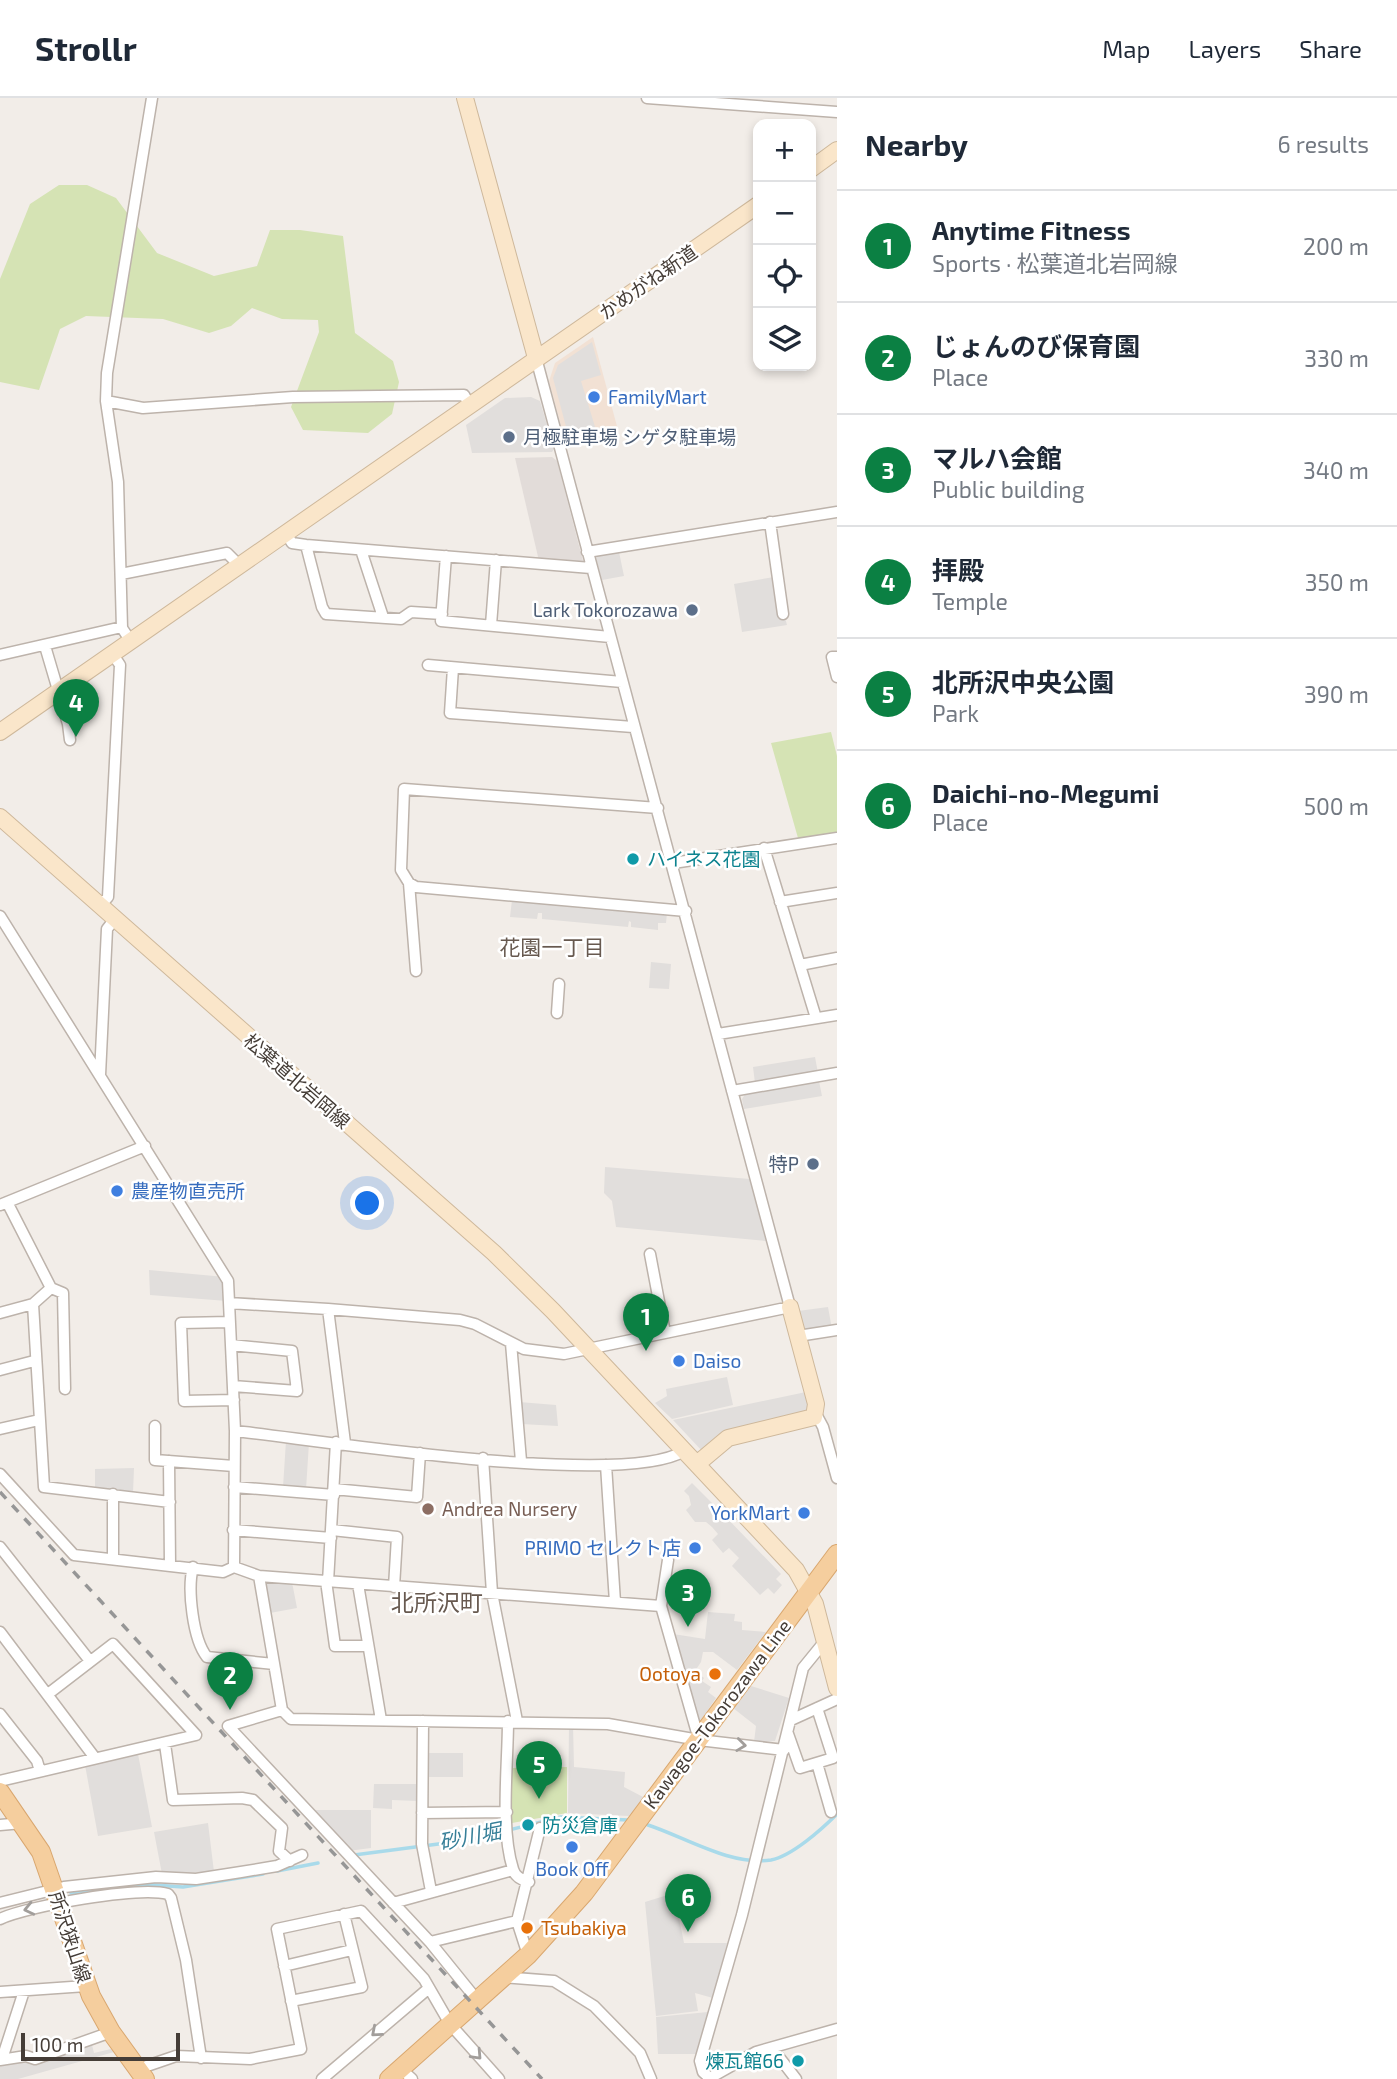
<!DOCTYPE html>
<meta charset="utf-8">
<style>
body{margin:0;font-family:"Exo 2","Noto Sans JP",sans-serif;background:#f2f2f3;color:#1f2937}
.controls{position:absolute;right:21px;top:21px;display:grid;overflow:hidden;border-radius:14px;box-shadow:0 4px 10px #0003}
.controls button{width:63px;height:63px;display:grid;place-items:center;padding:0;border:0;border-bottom:2px solid #e0e1e3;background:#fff;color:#1f2937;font:35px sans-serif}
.scale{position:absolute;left:21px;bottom:18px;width:159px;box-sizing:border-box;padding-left:7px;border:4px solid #453d37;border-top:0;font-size:19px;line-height:24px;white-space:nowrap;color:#453d37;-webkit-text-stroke:5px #fff;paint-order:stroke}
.you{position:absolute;left:368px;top:1106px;width:24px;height:24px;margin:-18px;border:5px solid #fff;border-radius:50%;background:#1a73e8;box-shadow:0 0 0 10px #1a73e833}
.badge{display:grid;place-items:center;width:46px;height:46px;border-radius:50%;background:#0b8043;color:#fff;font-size:23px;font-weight:700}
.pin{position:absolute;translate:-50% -58px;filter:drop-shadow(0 2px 4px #0008)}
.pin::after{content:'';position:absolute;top:37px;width:24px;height:21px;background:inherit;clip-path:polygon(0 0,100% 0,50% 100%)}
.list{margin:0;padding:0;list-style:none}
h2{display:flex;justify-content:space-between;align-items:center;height:91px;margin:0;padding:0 28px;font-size:30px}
h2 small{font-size:23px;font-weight:400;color:#747a83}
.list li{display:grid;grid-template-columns:46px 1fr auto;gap:21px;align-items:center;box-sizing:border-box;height:112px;padding:0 28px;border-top:2px solid #e0e1e3}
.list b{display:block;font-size:26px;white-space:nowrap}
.list p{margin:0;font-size:23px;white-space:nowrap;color:#747a83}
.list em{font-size:23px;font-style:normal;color:#747a83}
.icon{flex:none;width:38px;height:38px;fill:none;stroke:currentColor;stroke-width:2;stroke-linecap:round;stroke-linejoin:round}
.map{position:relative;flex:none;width:837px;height:1981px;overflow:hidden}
header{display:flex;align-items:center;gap:42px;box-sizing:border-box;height:98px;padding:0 35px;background:#fff;border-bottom:2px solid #e0e1e3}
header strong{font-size:33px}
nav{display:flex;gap:38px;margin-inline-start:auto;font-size:24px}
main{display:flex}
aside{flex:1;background:#fff}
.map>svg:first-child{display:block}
</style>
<header>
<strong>Strollr</strong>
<nav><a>Map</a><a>Layers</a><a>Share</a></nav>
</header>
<main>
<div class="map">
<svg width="837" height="1981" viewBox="0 0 837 1981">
<rect width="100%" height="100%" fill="#f2ede8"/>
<path fill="#f2e1d4" d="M593 239 618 332 564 339 549 283 555 265Z"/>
<path fill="#e2dcd9" d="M552 359 557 363 583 463 581 466 539 463 515 360Z"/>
<path fill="#d5e3b4" d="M59 87H87L116 100 157 155 214 178 257 168 270 132H300L343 138 355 235 393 263 399 284 392 316 368 335 303 332 291 309 319 234 318 222 282 221 252 210 231 228 209 235 163 221 86 218 60 231 39 292 0 284V181L30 106Z
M831 634 837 658V734L798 740 771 645Z
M567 1669V1715L512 1725V1670Z"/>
<path fill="#e1dedc" d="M592 244 601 277 581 283 596 332 568 336 553 280 558 267Z
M531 299 540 303 554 351 552 354 472 355 466 327 505 300Z
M619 454 624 478 602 482 596 460 598 456Z
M774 479 787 527 742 534 734 486Z
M512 802 667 815 666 825H658V832L631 829V824L629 823 628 829 542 821V815H538L537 821 510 819Z
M651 864 671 866 669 891 649 890Z
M815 959 818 975 755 985 753 969Z
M819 983 822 998 744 1011 742 1001 746 995Z
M605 1069 750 1081 766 1143 616 1129 612 1103 604 1095Z
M149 1172 225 1179 227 1203 150 1197Z
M828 1209 832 1231 804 1235 798 1213Z
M727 1279 733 1307 672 1321 655 1305 667 1298 666 1291Z
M806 1294 810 1308 802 1319 703 1354 673 1322Z
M519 1304 556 1307 558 1328 521 1326Z
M286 1343 309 1345 306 1391 283 1389Z
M134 1370 133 1395 95 1390V1371Z
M692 1385 720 1413 716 1421 722 1415 781 1476 776 1481 782 1487 774 1496 768 1490 760 1497 732 1468 739 1460 729 1450 723 1455 712 1442 718 1436 712 1429 706 1424H695L686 1412 691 1407 689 1398 684 1393Z
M273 1483 292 1484 297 1510 270 1515 266 1491 267 1486Z
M708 1514 735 1516 734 1523 742 1524V1532L766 1534 737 1572 713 1554H703L701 1564 695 1573 704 1580 702 1583 711 1589 708 1594 716 1600 697 1628 673 1536 705 1541Z
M751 1588 789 1600 775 1643 754 1644 756 1628 733 1610Z
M569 1627H573L574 1669 625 1674 624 1689 645 1700 629 1718 568 1715Z
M425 1655H463V1679H425Z
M138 1656 152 1729 98 1738 85 1667Z
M374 1686H418V1703L392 1702V1711L373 1710Z
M312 1712H371V1750L348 1753Z
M208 1725 214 1774 162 1776 154 1734Z
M674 1795 684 1845H727L713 1900 695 1895 698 1913 656 1918 645 1804Z
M708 1914 698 1956H658L656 1919Z
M92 1947 94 1955 111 1951 114 1954 18 1981H0V1967L38 1961Z"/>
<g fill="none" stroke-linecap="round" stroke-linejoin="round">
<path stroke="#a9daea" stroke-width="3.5" d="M648 1727C685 1739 730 1768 771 1762 792 1758 822 1731 837 1716
M354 1757 469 1742 561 1719 628 1722
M277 1773 318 1765
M71 1795 154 1787 183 1789 263 1776"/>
<defs>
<path id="street" d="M647 0 837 14
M106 303 143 310 293 299 464 297 469 306
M770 424 783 516
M285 434 292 445 306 447 591 470
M306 447 322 509 326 516 401 521 411 514 442 516
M361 452 383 519
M587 454 837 414
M446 458 441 523 610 539
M121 476 227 455 239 467
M491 527 496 462
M130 542 122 530 118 384 106 303 107 275 152 0
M45 548 68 626 70 642
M0 557 122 529
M837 559H832L837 579
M428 567 622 584
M453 570 450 615 633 629
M764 750 816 920
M673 765 837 740
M409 785 416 789 686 813
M780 804 837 795
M99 809 108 799 120 567 112 555
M0 818 228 1183 235 1333 234 1469 259 1478 661 1508 699 1642
M800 867 837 860
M416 873 409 785 401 772 404 691 658 710
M557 915 559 886
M718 936 837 917
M100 977 107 831 114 822
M732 993 837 975
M7 1104 51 1190 33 1206 44 1389 170 1404
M0 1107 145 1048
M650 1156 665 1235
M51 1190 63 1195 65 1291
M229 1205 328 1211 345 1345
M328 1211 460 1222 475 1226 524 1251 564 1256 790 1209 536 260
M0 1215 33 1206
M230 1224 181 1225 184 1303 234 1302
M798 1238 837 1232
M511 1245 521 1363
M231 1247 292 1253 297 1293 233 1288
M0 1272 34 1263
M816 1316 823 1329 837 1380
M155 1328V1362L234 1368
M0 1331 39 1322
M235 1333C320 1342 622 1391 684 1353
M483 1360 492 1495 517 1623
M169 1363 170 1467
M606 1367 615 1504
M0 1376 74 1457 223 1474 234 1469
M234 1389 334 1397
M334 1391 417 1399 420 1355
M113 1396V1461
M233 1432 331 1440
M332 1432 397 1439 394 1489
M0 1449 90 1563
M193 1469C187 1491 193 1542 207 1559L274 1566
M259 1478 282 1612 228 1628 430 1844 477 1902
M326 1483 335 1548H368
M328 1484 336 1344
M358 1486 381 1622
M661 1508 668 1462
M0 1534 95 1660
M282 1612 291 1621 608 1626 699 1642 784 1652
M0 1616 37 1663 40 1673
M791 1622 837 1601
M423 1623 422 1746 431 1793
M508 1623C508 1667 500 1730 513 1771 515 1779 521 1782 529 1784
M788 1636 800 1670 833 1660 817 1610
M165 1646 173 1702 242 1700 253 1702 282 1730 279 1753 290 1763
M817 1665 831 1714
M0 1683 196 1637 113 1546 48 1596
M422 1715 507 1714
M0 1727 22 1725
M0 1805 64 1789 156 1779 196 1781 241 1774 277 1768 302 1757
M393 1805 513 1772
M0 1821C28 1808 139 1788 168 1796L171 1800 186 1862 201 1960
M517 1823 528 1857
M430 1844 517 1823 540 1730
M284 1868 352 1852
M503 1879 554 1883 594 1908 640 1955 651 1981
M0 1894 86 1888
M291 1903 362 1889 344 1816
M772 1950 796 1981
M2 1961 24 1893
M0 1962 26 1958 35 1961 111 1934
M400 1970 412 1981
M138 1971 176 1958 250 1961 301 1951 277 1831 361 1813 424 1881 450 1926 499 1981
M322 1981 429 1890
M708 1981 756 1954 837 1931
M711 1981 703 1974 700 1963 742 1817 803 1570 825 1543"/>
<path id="secondary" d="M465 0 536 260
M811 71 837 52
M0 634 758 107
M0 719 494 1155 553 1213 796 1472 815 1506 837 1590
M697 1366 728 1340 814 1319 816 1306 790 1209"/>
<path id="primary" d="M0 1694 41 1754 91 1898 111 1934 145 1981
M389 1981 528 1857 584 1795 837 1456"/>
</defs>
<use href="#street" stroke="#bdb3ab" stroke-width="13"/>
<use href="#secondary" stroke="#ceb89b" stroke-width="18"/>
<use href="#primary" stroke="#d9a76f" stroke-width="20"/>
<use href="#street" stroke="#fff" stroke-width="10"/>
<use href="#secondary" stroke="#fae6ca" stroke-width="16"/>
<use href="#primary" stroke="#f5ce9e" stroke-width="18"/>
<path stroke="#969696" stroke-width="3.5" stroke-dasharray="9 9" stroke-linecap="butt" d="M0 1394 542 1981"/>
</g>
<defs><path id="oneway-chevron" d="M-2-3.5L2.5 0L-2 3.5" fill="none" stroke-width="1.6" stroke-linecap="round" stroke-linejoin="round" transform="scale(1.75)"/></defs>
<g stroke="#a29e9b">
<use href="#oneway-chevron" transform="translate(741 1647) rotate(7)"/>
<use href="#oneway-chevron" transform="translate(29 1811) rotate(167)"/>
<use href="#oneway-chevron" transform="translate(376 1934) rotate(139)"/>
<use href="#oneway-chevron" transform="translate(477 1957) rotate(47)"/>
</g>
<g fill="#3f7fe0" stroke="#fff" stroke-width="2.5">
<circle cx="594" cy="299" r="7"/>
<circle cx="117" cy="1093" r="7"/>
<circle cx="679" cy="1263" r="7"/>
<circle cx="804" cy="1415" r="7"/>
<circle cx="695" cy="1450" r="7"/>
<circle cx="572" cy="1749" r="7"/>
</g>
<g fill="#5c6f8a" stroke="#fff" stroke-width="2.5">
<circle cx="509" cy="339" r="7"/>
<circle cx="692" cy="512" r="7"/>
<circle cx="813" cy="1066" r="7"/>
</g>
<g fill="#0f9aa8" stroke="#fff" stroke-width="2.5">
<circle cx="633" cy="761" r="7"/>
<circle cx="528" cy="1727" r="7"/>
<circle cx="798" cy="1963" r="7"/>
</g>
<circle fill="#8d6e63" stroke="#fff" stroke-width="2.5" cx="428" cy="1411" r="7"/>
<g fill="#e8710a" stroke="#fff" stroke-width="2.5">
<circle cx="715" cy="1576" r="7"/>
<circle cx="527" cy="1830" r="7"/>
</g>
<g text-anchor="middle" stroke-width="5" stroke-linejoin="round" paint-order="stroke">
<g font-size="19" fill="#453d37" stroke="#fff">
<text transform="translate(648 184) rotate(-35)" y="7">かめがね新道</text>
<text transform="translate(297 983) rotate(41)" y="7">松葉道北岩岡線</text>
<text transform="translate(717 1616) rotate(-53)" y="7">Kawagoe-Tokorozawa Line</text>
<text transform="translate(70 1839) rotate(72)" y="7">所沢狭山線</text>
</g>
<g font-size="19" fill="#366cbe" stroke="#fff" text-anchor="start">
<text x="608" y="306">FamilyMart</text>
<text x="131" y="1100">農産物直売所</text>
<text x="693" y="1270">Daiso</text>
<text x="790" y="1422" text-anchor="end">YorkMart</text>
<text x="681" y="1457" text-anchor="end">PRIMO セレクト店</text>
<text x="572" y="1778" text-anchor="middle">Book Off</text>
</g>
<g font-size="19" fill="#4e5e75" stroke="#fff" text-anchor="end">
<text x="523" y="346" text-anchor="start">月極駐車場 シゲタ駐車場</text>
<text x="678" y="519">Lark Tokorozawa</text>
<text x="799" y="1073">特P</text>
</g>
<g font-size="19" fill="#0d838f" stroke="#fff" text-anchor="start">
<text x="647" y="768">ハイネス花園</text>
<text x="542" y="1734">防災倉庫</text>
<text x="784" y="1970" text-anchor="end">煉瓦館66</text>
</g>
<g font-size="19" fill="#785e54" stroke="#fff" text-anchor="start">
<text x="442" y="1418">Andrea Nursery</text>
</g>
<g font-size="19" fill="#c56008" stroke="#fff" text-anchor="end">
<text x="701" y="1583">Ootoya</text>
<text x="541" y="1837" text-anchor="start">Tsubakiya</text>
</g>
<g font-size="21" fill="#67594f" stroke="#fff">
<text x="552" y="857">花園一丁目</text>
</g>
<g font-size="21" font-style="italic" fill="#367f98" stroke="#fff">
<text transform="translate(470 1739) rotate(-11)" y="7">砂川堀</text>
</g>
<g font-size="23" fill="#67594f" stroke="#fff">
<text x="437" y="1513">北所沢町</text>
</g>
</g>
</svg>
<div class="controls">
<button>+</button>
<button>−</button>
<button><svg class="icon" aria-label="locate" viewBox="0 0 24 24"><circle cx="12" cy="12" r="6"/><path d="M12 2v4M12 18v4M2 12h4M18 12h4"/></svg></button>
<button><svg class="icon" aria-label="layers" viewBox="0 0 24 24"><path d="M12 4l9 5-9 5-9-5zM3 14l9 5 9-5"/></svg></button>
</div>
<div class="scale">100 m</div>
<div class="you"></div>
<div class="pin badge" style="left:646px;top:1253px">1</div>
<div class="pin badge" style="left:230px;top:1612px">2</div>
<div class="pin badge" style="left:688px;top:1529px">3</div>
<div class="pin badge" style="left:76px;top:639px">4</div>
<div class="pin badge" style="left:539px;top:1701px">5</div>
<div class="pin badge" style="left:688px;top:1834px">6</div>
</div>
<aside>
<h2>Nearby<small>6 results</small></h2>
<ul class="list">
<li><span class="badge">1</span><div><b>Anytime Fitness</b><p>Sports · 松葉道北岩岡線</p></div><em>200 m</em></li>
<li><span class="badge">2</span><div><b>じょんのび保育園</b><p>Place</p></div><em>330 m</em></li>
<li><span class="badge">3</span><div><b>マルハ会館</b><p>Public building</p></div><em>340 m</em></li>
<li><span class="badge">4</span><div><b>拝殿</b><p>Temple</p></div><em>350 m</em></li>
<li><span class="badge">5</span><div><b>北所沢中央公園</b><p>Park</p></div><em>390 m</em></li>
<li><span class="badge">6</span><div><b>Daichi-no-Megumi</b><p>Place</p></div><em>500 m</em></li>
</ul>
</aside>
</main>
